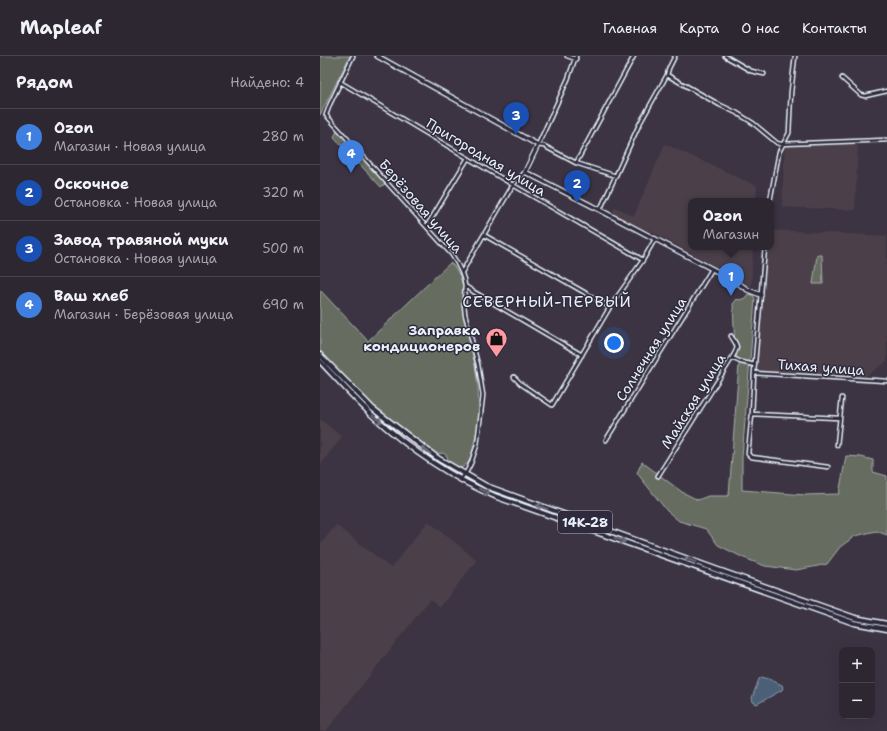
<!DOCTYPE html>
<html lang="ru">
<meta charset="utf-8">
<style>
body{margin:0;font-family:"Shantell Sans",sans-serif;background:#352f3a;color:#f1f3f6}
.controls{position:absolute;right:12px;bottom:12px;display:grid;overflow:hidden;border-radius:8px;box-shadow:0 4px 16px #0002}
.controls button{width:36px;height:36px;display:grid;place-items:center;padding:0;border:0;border-bottom:1px solid #48444d;background:#2d2732;color:#f1f3f6;font:20px sans-serif}
.you{position:absolute;left:294px;top:287px;width:14px;height:14px;margin:-10px;border:3px solid #fff;border-radius:50%;background:#1a73e8;box-shadow:0 0 0 6px #1a73e833}
.badge{display:grid;place-items:center;width:26px;height:26px;border-radius:50%;background:#ff9aa2;color:#fff;font-size:13px;font-weight:700}
.pin{position:absolute;translate:-50% -33px;filter:drop-shadow(0 1px 2px #0008)}
.pin::after{content:'';position:absolute;top:21px;width:14px;height:12px;background:inherit;clip-path:polygon(0 0,100% 0,50% 100%)}
.popup{position:absolute;left:368px;top:142px;width:86px;height:52px;box-sizing:border-box;display:grid;place-content:center;border-radius:8px;background:#2d2732;filter:drop-shadow(0 1px 3px #0005);font-size:13px;white-space:nowrap;color:#a7a5ac}
.popup b{font-size:15px;color:#f1f3f6}
.popup::after{content:'';position:absolute;left:50%;top:100%;margin-left:-8px;border:8px solid transparent;border-top-color:#2d2732}
.list{margin:0;padding:0;list-style:none}
h2{display:flex;justify-content:space-between;align-items:center;height:52px;margin:0;padding:0 16px;font-size:17px}
h2 small{font-size:13px;font-weight:400;color:#a7a5ac}
.list li{display:grid;grid-template-columns:26px 1fr auto;gap:12px;align-items:center;box-sizing:border-box;height:56px;padding:0 16px;border-top:1px solid #48444d}
.list b{display:block;font-size:15px;white-space:nowrap}
.list p{margin:0;font-size:13px;white-space:nowrap;color:#a7a5ac}
.list em{font-size:13px;font-style:normal;color:#a7a5ac}
.map{position:relative;flex:none;width:567px;height:675px;overflow:hidden}
header{display:flex;align-items:center;gap:24px;box-sizing:border-box;height:56px;padding:0 20px;background:#2d2732;border-bottom:1px solid #48444d}
header strong{font-size:19px}
nav{display:flex;gap:22px;margin-inline-start:auto;font-size:14px}
main{display:flex}
aside{flex:1;background:#2d2732}
.map>svg:first-child{display:block}
</style>
<header>
<strong>Mapleaf</strong>
<nav><a>Главная</a><a>Карта</a><a>О нас</a><a>Контакты</a></nav>
</header>
<main>
<aside>
<h2>Рядом<small>Найдено: 4</small></h2>
<ul class="list">
<li><span class="badge" style="background:#3f7fe0">1</span><div><b>Ozon</b><p>Магазин · Новая улица</p></div><em>280 m</em></li>
<li><span class="badge" style="background:#1a4fb4">2</span><div><b>Оскочное</b><p>Остановка · Новая улица</p></div><em>320 m</em></li>
<li><span class="badge" style="background:#1a4fb4">3</span><div><b>Завод травяной муки</b><p>Остановка · Новая улица</p></div><em>500 m</em></li>
<li><span class="badge" style="background:#3f7fe0">4</span><div><b>Ваш хлеб</b><p>Магазин · Берёзовая улица</p></div><em>690 m</em></li>
</ul>
</aside>
<div class="map">
<svg width="567" height="675" viewBox="0 0 567 675">
<rect width="100%" height="100%" fill="#3c3443"/>
<filter id="ink" filterUnits="userSpaceOnUse"><feTurbulence type="fractalNoise" baseFrequency=".025" numOctaves="2"/><feDisplacementMap in="SourceGraphic" scale="8" xChannelSelector="R" yChannelSelector="G"/><feConvolveMatrix kernelMatrix="1 2 1 2 8 2 1 2 1" color-interpolation-filters="sRGB"/></filter>
<g filter="url(#ink)">
<path fill="#4b404a" d="M538 87 535 154 462 151 465 89Z
M345 88 437 130 436 145H371V191H433L431 231 407 217 329 174 319 173 292 157 295 151 314 160Z
M451 174 567 180V305L545 321 441 315 437 311 446 191H451Z
M0 363 22 381 0 409Z
M108 465 157 504 120 551 110 543 6 675H0V489L16 469 71 512Z"/>
<path fill="#666c5f" stroke="#a7aeac" d="M0 0H30L0 59Z
M18 73 66 127 61 131 14 81Z
M497 199H502L503 228H493Z
M130 207 134 210 140 220 143 230 142 248 155 309 158 330 159 364 153 393 149 406 143 411 139 412 128 404 127 400 123 397 116 398 91 381 51 349 0 296V234L48 285Z
M428 238 433 239 435 243 422 401V434L485 439 519 438 526 400 541 401 553 404V416L567 420V479L556 475 535 480 520 491 507 508 498 510 476 514 445 510 424 502 398 489 386 473 359 465 347 455 317 417 322 406 362 436 378 444 388 440H407L409 439 419 308 415 294 413 248 417 243 420 244 425 242Z"/>
<path fill="#4c6177" stroke="#8a9bab" d="M441 621 449 623 462 629 463 631 462 634 437 648 433 646 432 642 439 623Z"/>
<g fill="none" stroke-linecap="round" stroke-linejoin="round">
<defs>
<path id="street" d="M33 0 10 48 6 59 132 199C138 208 144 218 145 230L154 236 262 299
M247 0 256 3
M256 0 248 23 218 89 224 90 256 107 296 120
M405 0 431 15 444 18
M347 19 400 49 417 57 433 67 457 87 460 88 567 84
M522 22 541 39 545 40 567 35
M20 26 193 129 323 204
M256 107 314 0
M450 145 459 96 469 77 471 36 475 0
M280 154 319 69 347 19 349 12 355 0
M107 170 148 102
M164 179 290 251
M445 191 434 317 432 358 428 398 431 401 508 411
M142 216 193 129 205 116
M412 302 421 306 435 309
M434 317 567 325
M194 321 201 328 232 349 290 251 323 204 335 183
M432 358 519 362
M286 384 392 213
M517 389 522 342
M338 420 412 302C419 290 418 291 411 280
M141 423 147 415 151 407 157 389 161 357 163 339 158 309 145 258 144 248 145 230"/>
<path id="secondary" d="M57 0 218 89 205 116 280 154 415 225 428 234 441 239"/>
<path id="primary" d="M0 299 52 352 91 382 119 403 166 430 398 514 535 562 567 568
M0 305C17 323 33 341 51 358 88 392 131 422 177 441L534 567 567 573"/>
</defs>
<use href="#street" stroke="#e8f1f8" stroke-width="5.5"/>
<use href="#secondary" stroke="#e8f1f8" stroke-width="6"/>
<use href="#primary" stroke="#e8f1f8" stroke-width="7"/>
<use href="#street" stroke="#2f2a3d" stroke-width="2.5"/>
<use href="#secondary" stroke="#2f2a3d" stroke-width="3.5"/>
<use href="#primary" stroke="#2f2a3d" stroke-width="4"/>
</g>
<defs><path id="oneway-shaft" d="M-6 0H5M1.5-3L5.5 0L1.5 3" fill="none" stroke-width="1.6" stroke-linecap="round" stroke-linejoin="round"/></defs>
<g stroke="#70707e">
<use href="#oneway-shaft" transform="translate(57 363) rotate(40)"/>
<use href="#oneway-shaft" transform="translate(106 394) rotate(-143)"/>
<use href="#oneway-shaft" transform="translate(164 435) rotate(25)"/>
<use href="#oneway-shaft" transform="translate(222 451) rotate(-160)"/>
<use href="#oneway-shaft" transform="translate(300 484) rotate(19)"/>
<use href="#oneway-shaft" transform="translate(370 504) rotate(-160)"/>
</g>
</g>
<defs>
<symbol id="shop-pin" viewBox="-11 -11 22 30"><path d="M0 17L-7.5 6A9.5 9.5 0 1 1 7.5 6Z" fill="#ff9aa2" stroke="#2f2a3d"/><path d="M-5-2.5h2.3a2.7 3.5 0 0 1 5.4 0H5L5.5 6h-11ZM-1.5-2.5h3a1.5 2.3 0 0 0-3 0Z" fill="#111"/></symbol>
</defs>
<g fill-rule="evenodd">
<use href="#shop-pin" x="164" y="270" width="25" height="34"/>
</g>
<g text-anchor="middle" stroke-width="3" stroke-linejoin="round" paint-order="stroke">
<rect fill="#2f2a3d" stroke="#b0b5c0" stroke-width="1" x="238" y="455" width="54" height="22" rx="3"/>
<g font-size="13" font-weight="bold" fill="#e8f1f8">
<text x="265" y="471">14К-28</text>
</g>
<g font-size="14" fill="#e8f1f8" stroke="#2f2a3d">
<text transform="translate(166 101) rotate(31)" y="5">Пригородная улица</text>
<text transform="translate(101 150) rotate(49)" y="5">Берёзовая улица</text>
<text transform="translate(331 293) rotate(-58)" y="5">Солнечная улица</text>
<text transform="translate(501 311) rotate(4)" y="5">Тихая улица</text>
<text transform="translate(373 345) rotate(-58)" y="5">Майская улица</text>
</g>
<g font-size="14" font-weight="bold" fill="#e8f1f8" stroke="#2f2a3d" text-anchor="end">
<text x="160" y="279">Заправка<tspan x="160" dy="16">кондиционеров</tspan></text>
</g>
<g font-size="16" letter-spacing="1" fill="#e8f1f8" stroke="#2f2a3d">
<text x="227" y="251">СЕВЕРНЫЙ-ПЕРВЫЙ</text>
</g>
</g>
</svg>
<div class="controls">
<button>+</button>
<button>−</button>
</div>
<div class="you"></div>
<div class="pin badge" style="left:411px;top:240px;background:#3f7fe0">1</div>
<div class="popup"><b>Ozon</b>Магазин</div>
<div class="pin badge" style="left:257px;top:147px;background:#1a4fb4">2</div>
<div class="pin badge" style="left:196px;top:79px;background:#1a4fb4">3</div>
<div class="pin badge" style="left:31px;top:117px;background:#3f7fe0">4</div>
</div>
</main>
